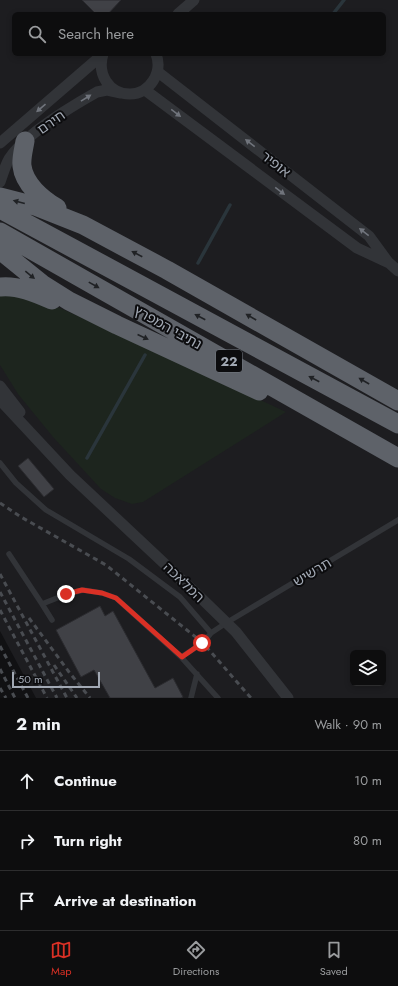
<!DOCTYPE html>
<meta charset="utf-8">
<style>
body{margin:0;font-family:Jost,"Noto Sans Hebrew",sans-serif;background:#1b1b1c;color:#f1f3f6}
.controls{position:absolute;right:12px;bottom:12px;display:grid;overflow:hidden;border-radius:6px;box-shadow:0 2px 6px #0003}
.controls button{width:36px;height:36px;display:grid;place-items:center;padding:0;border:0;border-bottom:1px solid #2d2d2e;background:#0d0d0e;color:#f1f3f6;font:20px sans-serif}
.scale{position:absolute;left:12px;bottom:10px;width:88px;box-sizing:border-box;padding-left:4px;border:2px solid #a2a9b4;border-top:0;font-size:11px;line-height:14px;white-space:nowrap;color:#a2a9b4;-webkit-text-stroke:3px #0c0c0e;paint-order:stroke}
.stop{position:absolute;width:12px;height:12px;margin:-9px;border:3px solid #d93025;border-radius:50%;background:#fff}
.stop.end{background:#d93025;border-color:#fff;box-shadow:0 1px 4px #0008}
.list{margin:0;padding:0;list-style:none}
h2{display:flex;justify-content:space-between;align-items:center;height:52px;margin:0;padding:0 16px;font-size:17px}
h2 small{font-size:13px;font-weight:400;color:#9a9c9e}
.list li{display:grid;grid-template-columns:26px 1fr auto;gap:12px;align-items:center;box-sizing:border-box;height:60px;padding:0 16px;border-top:1px solid #2d2d2e}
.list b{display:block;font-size:15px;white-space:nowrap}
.list em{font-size:13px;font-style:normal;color:#9a9c9e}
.icon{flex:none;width:22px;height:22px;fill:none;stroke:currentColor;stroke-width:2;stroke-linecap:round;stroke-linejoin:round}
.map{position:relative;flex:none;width:398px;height:698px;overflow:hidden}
.search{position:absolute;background:#0d0d0e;box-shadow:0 2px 6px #0003;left:12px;right:12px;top:12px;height:44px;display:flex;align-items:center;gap:10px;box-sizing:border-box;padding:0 14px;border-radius:6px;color:#9a9c9e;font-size:15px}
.sheet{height:232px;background:#0d0d0e}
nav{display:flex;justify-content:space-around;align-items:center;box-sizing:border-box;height:56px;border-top:1px solid #2d2d2e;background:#0d0d0e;font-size:11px;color:#9a9c9e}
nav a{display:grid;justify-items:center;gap:2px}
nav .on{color:#d93025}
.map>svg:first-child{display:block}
</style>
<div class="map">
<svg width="398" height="698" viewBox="0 0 398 698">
<rect width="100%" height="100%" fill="#111113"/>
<path fill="#1d1d20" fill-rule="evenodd" d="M0 0H398V698H36L0 631ZM14 14H384V54H14ZM353 653H383V683H353Z"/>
<path fill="#1d251e" d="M0 293 30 295 110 330 286 412 143 502 132 504 115 498 101 489 53 437 18 394 0 365Z"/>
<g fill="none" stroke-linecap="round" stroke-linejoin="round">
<path stroke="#2a353b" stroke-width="3.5" d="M333 14 344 0
M198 263 230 205
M87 458 145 355"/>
</g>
<path fill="#404146" stroke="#2b2b2f" d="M82 0H121L108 14H96Z
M28 458 54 489 44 497 18 466Z
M100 606 105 616 113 611 155 688 173 678 183 697 181 698H110L94 670 81 677 56 630Z"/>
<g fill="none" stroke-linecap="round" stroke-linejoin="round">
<path stroke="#323438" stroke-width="5.5" d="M0 463 16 483 46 510 129 559 180 597 211 633
M9 554 42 604 67 594 83 590 102 593 116 598 181 657 218 698
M42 604 52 620
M181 657 203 643 211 633 226 623 398 520
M191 698 197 674"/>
<path stroke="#323438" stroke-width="11" d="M178 14 194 0
M103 54C97 73 108 94 130 94 150 94 163 72 156 54
M158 72 369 236 388 262 398 271
M145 90 357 248 387 262
M0 143 102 55
M0 182C3 174 5 166 9 159 24 135 72 106 97 92L107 90 121 93
M0 386 20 412
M0 400 70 475 200 597 236 632 288 698"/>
<path stroke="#5e6269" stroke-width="19" d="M25 141C24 148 21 158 22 166 24 184 42 199 57 208
M0 197 35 206 83 225 167 270 398 401
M0 209 398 424
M0 232 398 458
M0 250 42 284 69 301 117 325 259 391
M0 287C18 285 36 293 52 300"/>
<path stroke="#494c51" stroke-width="3" stroke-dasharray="5 4" stroke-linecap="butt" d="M0 503 21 517 106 565 203 643 251 698
M0 574 67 698
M0 592 57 698
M0 610 47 698
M29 618 69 672 90 698
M0 646 28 698
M54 665 77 698
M0 669 15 698
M0 688 6 698"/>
</g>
<defs><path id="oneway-solid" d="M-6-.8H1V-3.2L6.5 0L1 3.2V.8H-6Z"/></defs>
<g fill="#70747c">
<use href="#oneway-solid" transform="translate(86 98) rotate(-32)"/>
<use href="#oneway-solid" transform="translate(41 108) rotate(139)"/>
<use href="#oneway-solid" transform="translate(176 113) rotate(37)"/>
<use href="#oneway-solid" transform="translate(250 143) rotate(-142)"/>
<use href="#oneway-solid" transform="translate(280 191) rotate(37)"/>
<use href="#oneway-solid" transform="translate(364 232) rotate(-142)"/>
</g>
<g fill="#202225">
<use href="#oneway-solid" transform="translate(19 202) rotate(-165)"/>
<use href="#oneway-solid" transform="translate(137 254) rotate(-152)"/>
<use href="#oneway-solid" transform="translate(30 275) rotate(39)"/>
<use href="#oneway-solid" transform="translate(94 285) rotate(29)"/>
<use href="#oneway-solid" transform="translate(200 317) rotate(-152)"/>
<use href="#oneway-solid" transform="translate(251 317) rotate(-150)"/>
<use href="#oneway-solid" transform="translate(143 337) rotate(25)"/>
<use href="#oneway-solid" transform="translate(314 379) rotate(-152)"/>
<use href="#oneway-solid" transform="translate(364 381) rotate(-150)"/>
</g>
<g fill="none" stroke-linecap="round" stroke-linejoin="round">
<path stroke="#d93025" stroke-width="5" d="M66 594 82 590 102 593 116 598 182 657 202 643"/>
</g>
<g text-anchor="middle" stroke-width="4" stroke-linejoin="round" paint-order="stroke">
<rect fill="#0c0c0e" stroke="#757a82" stroke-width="1" x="216" y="350" width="26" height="22" rx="3"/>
<g font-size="13" font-weight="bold" fill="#a2a9b4">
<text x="229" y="366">22</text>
</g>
<g font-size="14" fill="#a2a9b4" stroke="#0c0c0e">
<text transform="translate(51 122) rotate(-35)" y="5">חירם</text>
<text transform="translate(276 164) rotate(38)" y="5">אופיר</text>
<text transform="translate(168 327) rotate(29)" y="5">נתיבי המפרץ</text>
<text transform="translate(312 572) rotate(-31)" y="5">תרשיש</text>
<text transform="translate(184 582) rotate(44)" y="5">המלאכה</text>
</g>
</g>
</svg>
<div class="controls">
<button><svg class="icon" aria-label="layers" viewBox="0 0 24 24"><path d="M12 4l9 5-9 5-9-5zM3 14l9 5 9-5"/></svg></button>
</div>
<div class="scale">50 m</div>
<div class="stop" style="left:202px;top:643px"></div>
<div class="stop end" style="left:66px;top:594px"></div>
<div class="search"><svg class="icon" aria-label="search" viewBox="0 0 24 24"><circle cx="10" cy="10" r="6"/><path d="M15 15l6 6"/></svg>Search here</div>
</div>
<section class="sheet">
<h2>2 min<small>Walk · 90 m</small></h2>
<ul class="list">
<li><svg class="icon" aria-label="ahead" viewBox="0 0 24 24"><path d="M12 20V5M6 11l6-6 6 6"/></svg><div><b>Continue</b></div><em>10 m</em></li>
<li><svg class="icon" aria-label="right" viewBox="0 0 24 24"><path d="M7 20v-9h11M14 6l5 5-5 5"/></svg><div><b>Turn right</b></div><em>80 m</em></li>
<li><svg class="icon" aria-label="arrive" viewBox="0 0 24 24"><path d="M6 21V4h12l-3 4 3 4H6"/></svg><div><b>Arrive at destination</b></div></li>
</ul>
</section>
<nav>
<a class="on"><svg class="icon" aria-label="map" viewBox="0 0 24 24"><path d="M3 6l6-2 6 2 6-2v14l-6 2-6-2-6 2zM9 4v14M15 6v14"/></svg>Map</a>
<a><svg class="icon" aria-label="directions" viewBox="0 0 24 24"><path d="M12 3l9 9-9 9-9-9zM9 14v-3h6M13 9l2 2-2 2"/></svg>Directions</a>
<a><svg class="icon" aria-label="saved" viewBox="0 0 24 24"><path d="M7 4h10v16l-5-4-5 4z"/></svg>Saved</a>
</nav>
